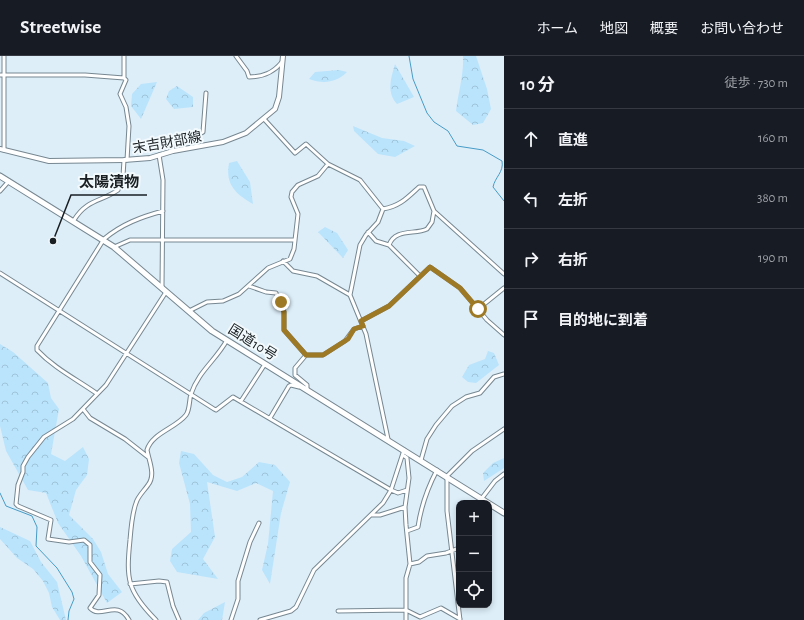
<!DOCTYPE html>
<html lang="ja">
<meta charset="utf-8">
<style>
body{margin:0;font-family:"Alegreya Sans","Noto Sans JP",sans-serif;background:#20242c;color:#f1f3f6}
.controls{position:absolute;right:12px;bottom:12px;display:grid;overflow:hidden;border-radius:8px;box-shadow:0 2px 6px #0003}
.controls button{width:36px;height:36px;display:grid;place-items:center;padding:0;border:0;border-bottom:1px solid #363941;background:#171b24;color:#f1f3f6;font:20px sans-serif}
.stop{position:absolute;width:12px;height:12px;margin:-9px;border:3px solid #9e7925;border-radius:50%;background:#fff}
.stop.end{background:#9e7925;border-color:#fff;box-shadow:0 1px 4px #0008}
.list{margin:0;padding:0;list-style:none}
h2{display:flex;justify-content:space-between;align-items:center;height:52px;margin:0;padding:0 16px;font-size:17px}
h2 small{font-size:13px;font-weight:400;color:#9ea1a6}
.list li{display:grid;grid-template-columns:26px 1fr auto;gap:12px;align-items:center;box-sizing:border-box;height:60px;padding:0 16px;border-top:1px solid #363941}
.list b{display:block;font-size:15px;white-space:nowrap}
.list em{font-size:13px;font-style:normal;color:#9ea1a6}
.icon{flex:none;width:22px;height:22px;fill:none;stroke:currentColor;stroke-width:2;stroke-linecap:round;stroke-linejoin:round}
.map{position:relative;flex:none;width:504px;height:564px;overflow:hidden}
header{display:flex;align-items:center;gap:24px;box-sizing:border-box;height:56px;padding:0 20px;background:#171b24;border-bottom:1px solid #363941}
header strong{font-size:19px}
nav{display:flex;gap:22px;margin-inline-start:auto;font-size:14px}
main{display:flex}
aside{flex:1;background:#171b24}
.map>svg:first-child{display:block}
</style>
<header>
<strong>Streetwise</strong>
<nav><a>ホーム</a><a>地図</a><a>概要</a><a>お問い合わせ</a></nav>
</header>
<main>
<div class="map">
<svg width="504" height="564" viewBox="0 0 504 564">
<defs>
<pattern id="forest-crowns" width="20" height="18" patternUnits="userSpaceOnUse"><rect width="20" height="18" fill="#bae4fc"/><path d="M2 6a3 3 0 1 1 6 0M12 15a3 3 0 1 1 6 0" fill="none" stroke="#9fc3d8"/></pattern>
</defs>
<rect width="100%" height="100%" fill="#ddeef9"/>
<path fill="url(#forest-crowns)" d="M463 0H476L487 33 491 53 483 67 473 69 456 55C458 37 464 19 463 0Z
M395 8 414 41 397 48C386 36 391 22 395 8Z
M339 14 347 16C336 27 323 28 309 23L315 16Z
M157 26 141 63 131 50 132 38 141 28Z
M177 30 193 41V51L174 53 166 43 169 35Z
M353 70 382 82 404 85 415 90 395 101 378 98 354 75Z
M237 105 250 126 253 148C236 138 225 129 229 107Z
M325 171 337 177 348 194 343 202 318 176Z
M0 288 13 296 48 327 51 342 59 353 51 398 65 405 83 391 89 403 87 419 76 434 69 459 93 483 101 496 108 518 122 536 107 547 81 500 58 467 46 437 28 434 6 395 0 370Z
M488 295 494 297 499 309 476 327 468 326 462 321 469 309 485 303Z
M181 395 194 398 213 419 227 426 242 421 259 406 275 409 290 426 281 457 270 528 262 514 268 488 273 435 256 427 237 435 207 426 215 481 203 503 218 523 177 516 170 505 172 493 191 476 190 448 179 407Z
M504 402V412L484 425 483 417 493 407Z
M0 471 30 485 41 506 57 526 66 564H60L52 551 49 537 43 525 33 513 17 502 0 483Z
M225 546 222 564H198L204 557Z"/>
<g fill="none" stroke-linecap="round" stroke-linejoin="round">
<path stroke="#479cc7" stroke-width="1" d="M409 0 413 23 427 57 434 66 448 75 457 90 483 94 502 105C504 116 495 121 493 131L504 145
M0 437 6 450 32 460 37 471 36 490 57 512 72 536 74 543 69 555 68 564"/>
<defs>
<path id="minor" d="M124 0V22L126 24 120 38 126 51 129 70 127 104
M236 0 247 15 249 21C263 21 273 17 282 6
M0 19H85L124 22
M264 63 295 97 306 88 328 108 360 124 383 153
M4 94V0
M173 95 172 88 175 84 191 83 203 76 206 37
M159 99 163 124 162 232
M0 135 9 125
M383 153 378 166 366 179 360 189 350 239 366 278 388 383
M383 153C400 150 407 142 419 131H424L434 155 504 218
M74 164C87 143 101 146 118 134L123 120 124 104
M368 176 376 185 389 189
M114 191 130 184H295
M283 205 293 215 317 220 350 239
M0 217 214 353 216 354 233 341 391 434 398 437 407 434
M420 220 389 189C395 172 415 179 427 173L432 166 434 155
M249 230 266 236 276 237 284 256V274L306 299H323L345 285 354 273 363 270
M478 253 504 232
M189 255 207 246 223 245 239 238 268 212 290 203 294 193 298 158 291 141 292 136 298 129 318 120 328 108
M361 265 389 250 430 211 460 232 487 264 504 279
M306 299 295 312V319L307 329V334
M96 337C76 323 54 312 37 294V290L104 183C122 168 141 161 163 155
M241 345 265 308
M83 353 90 362 125 383 148 401
M270 362 289 330 291 329 299 331
M403 399 407 402 409 422 405 451 406 469 410 508 406 522V564
M421 404 427 383 436 369 452 350 466 341 480 337 494 321 504 318
M482 442 495 425 504 418
M372 459H380L405 451
M407 475 418 471C421 450 427 433 437 414
M410 508 419 506 427 500 446 497 459 492
M130 528 159 525 167 526 173 550 179 564
M338 555 406 554 420 561 441 552 460 563
M129 564C117 542 101 564 90 552L99 539 100 519 90 506V489L84 484 69 486 48 483 51 464 18 450 16 448 18 429 23 416V410L28 401 44 381 73 363 106 329 166 236
M156 564C127 535 126 523 130 484 131 471 132 458 136 447 138 440 144 435 148 429 156 419 149 405 147 394 152 377 176 372 186 359 190 354 189 344 191 338 198 316 216 304 227 284
M231 564 238 543V525L250 486 259 467
M260 564 291 555 296 551 314 514 383 447 391 434 404 394
M460 564 447 455V420L472 395 504 373"/>
<path id="secondary" d="M0 93 49 105 124 104 150 102 173 95 223 86 246 77 275 53 279 41 283 0"/>
<path id="trunk" d="M0 120 114 191 212 275 504 457"/>
</defs>
<use href="#minor" stroke="#778791" stroke-width="5"/>
<use href="#secondary" stroke="#778791" stroke-width="6"/>
<use href="#trunk" stroke="#778791" stroke-width="7"/>
<use href="#minor" stroke="#fff" stroke-width="3"/>
<use href="#secondary" stroke="#fff" stroke-width="4"/>
<use href="#trunk" stroke="#fff" stroke-width="5"/>
</g>
<g fill="none" stroke-linecap="round" stroke-linejoin="round">
<path stroke="#9e7925" stroke-width="5" d="M281 246 284 256V274L306 299H323L348 283 354 273 363 270 361 265 389 250 430 211 460 232 478 253"/>
</g>
<g text-anchor="middle" stroke-width="4" stroke-linejoin="round" paint-order="stroke">
<g font-size="14" fill="#191f23" stroke="#f3fafe">
<text transform="translate(167 86) rotate(-10)" y="5">末吉財部線</text>
<text transform="translate(253 286) rotate(32)" y="5">国道10号</text>
</g>
</g>
<path fill="none" stroke="#191f23" stroke-width="1.5" d="M53 185L71 139H147"/>
<circle fill="#191f23" stroke="#f3fafe" stroke-width="1.5" cx="53" cy="185" r="4"/>
<g font-size="15" text-anchor="middle" font-weight="bold" fill="#191f23" stroke="#f3fafe" stroke-width="4" stroke-linejoin="round" paint-order="stroke">
<text x="109" y="131">太陽漬物</text>
</g>
</svg>
<div class="controls">
<button>+</button>
<button>−</button>
<button><svg class="icon" aria-label="locate" viewBox="0 0 24 24"><circle cx="12" cy="12" r="6"/><path d="M12 2v4M12 18v4M2 12h4M18 12h4"/></svg></button>
</div>
<div class="stop" style="left:478px;top:253px"></div>
<div class="stop end" style="left:281px;top:246px"></div>
</div>
<aside>
<h2>10 分<small>徒歩 · 730 m</small></h2>
<ul class="list">
<li><svg class="icon" aria-label="ahead" viewBox="0 0 24 24"><path d="M12 20V5M6 11l6-6 6 6"/></svg><div><b>直進</b></div><em>160 m</em></li>
<li><svg class="icon" aria-label="left" viewBox="0 0 24 24"><path d="M17 20v-9H6M10 6l-5 5 5 5"/></svg><div><b>左折</b></div><em>380 m</em></li>
<li><svg class="icon" aria-label="right" viewBox="0 0 24 24"><path d="M7 20v-9h11M14 6l5 5-5 5"/></svg><div><b>右折</b></div><em>190 m</em></li>
<li><svg class="icon" aria-label="arrive" viewBox="0 0 24 24"><path d="M6 21V4h12l-3 4 3 4H6"/></svg><div><b>目的地に到着</b></div></li>
</ul>
</aside>
</main>
